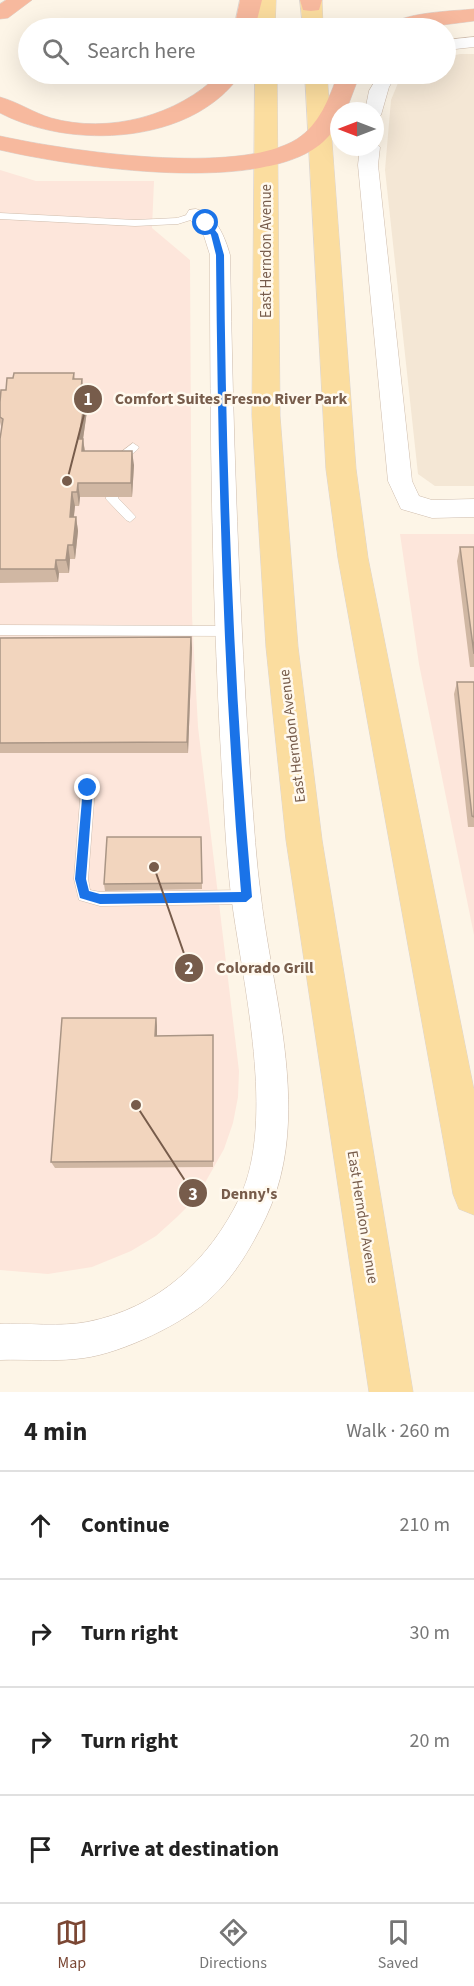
<!DOCTYPE html>
<meta charset="utf-8">
<style>
body{margin:0;font-family:"Source Sans 3",sans-serif;background:#f6f6f6;color:#222}
.compass{position:absolute;left:330px;top:102px;width:54px;height:54px;border-radius:50%;background:#fff;box-shadow:0 6px 24px #0002;rotate:270deg}
.stop{position:absolute;width:18px;height:18px;margin:-14px;border:4px solid #1a73e8;border-radius:50%;background:#fff}
.stop.end{background:#1a73e8;border-color:#fff;box-shadow:0 2px 6px #0008}
.list{margin:0;padding:0;list-style:none}
h2{display:flex;justify-content:space-between;align-items:center;height:78px;margin:0;padding:0 24px;font-size:26px}
h2 small{font-size:20px;font-weight:400;color:#767676}
.list li{display:grid;grid-template-columns:39px 1fr auto;gap:18px;align-items:center;box-sizing:border-box;height:108px;padding:0 24px;border-top:2px solid #e0e0e0}
.list b{display:block;font-size:22px;white-space:nowrap}
.list em{font-size:20px;font-style:normal;color:#767676}
.icon{flex:none;width:33px;height:33px;fill:none;stroke:currentColor;stroke-width:2;stroke-linecap:round;stroke-linejoin:round}
.map{position:relative;flex:none;width:474px;height:1392px;overflow:hidden}
.search{position:absolute;background:#fff;box-shadow:0 6px 24px #0002;left:18px;right:18px;top:18px;height:66px;display:flex;align-items:center;gap:15px;box-sizing:border-box;padding:0 21px;border-radius:33px;color:#767676;font-size:22px}
.sheet{height:510px;background:#fff}
nav{display:flex;justify-content:space-around;align-items:center;box-sizing:border-box;height:84px;border-top:2px solid #e0e0e0;background:#fff;font-size:16px;color:#767676}
nav a{display:grid;justify-items:center;gap:3px}
nav .on{color:#7b4734}
.map>svg:first-child{display:block}
</style>
<div class="map">
<svg width="474" height="1392" viewBox="0 0 474 1392">
<rect width="100%" height="100%" fill="#fdf5e7"/>
<path fill="#f4e7d5" d="M460 54H474V486H435L418 474 385 170 391 100 398 83 409 74H446V57Z"/>
<path fill="#fde6db" d="M0 170 36 181H154L152 228 190 260 192 616 198 727 239 1071 238 1097 233 1123 224 1149 197 1197 177 1217 156 1236 131 1251 92 1267 48 1274 0 1270Z
M400 534H474V935L419 664Z"/>
<g fill="none" stroke-linecap="round" stroke-linejoin="round">
<defs>
<path id="service" d="M196 212 201 215 200 217 178 224 135 226 0 219V213L135 220 177 218Z
M133 443 139 447 137 450 120 464 118 498 136 517 130 522 126 520 106 499 108 462Z
M0 625 230 626 235 627 237 631 235 635 230 636 0 635Z
M88 782 93 784 95 788 88 879 90 890 100 892 246 890 251 892 253 897 251 902 246 904 100 906 79 900 74 879 81 788 83 784Z"/>
<path id="minor" d="M474 37V47L446 50V40Z
M379 74H397L389 87 381 115 375 116V111H365L369 91Z
M375 142 380 147 378 165 412 481 419 496 432 500 474 499V517L432 518 401 509 388 481 358 165 360 147H375Z
M196 209C216 214 225 237 230 255 233 433 239 610 251 787 254 824 256 861 261 897 273 999 313 1119 266 1217 253 1244 235 1276 212 1297 185 1323 122 1353 84 1358 57 1362 28 1359 0 1360V1324C27 1323 61 1327 87 1322 158 1308 209 1261 240 1197 276 1120 243 984 232 902 227 865 225 827 223 790 212 612 210 433 210 255L204 236 186 215 189 210Z"/>
<path id="primary" d="M254 0H276L275 28H255Z
M300 0H322L323 28H303Z
M255 74H277L280 416 298 647 322 840 413 1392H369L286 840 266 647 252 416Z
M305 74H327L356 469 368 558 474 1090V1215L459 1209 453 1194 338 558 326 469Z"/>
<path id="motorway" d="M6 0H32L8 18 0 19V4Z
M240 0H262L255 28H234Z
M300 0H322L319 10 311 11 303 10Z
M474 9V21L419 28H387C398 12 455 11 474 9Z
M219 74H241C192 145 71 150 0 113V97C18 102 34 113 51 118 108 134 178 116 219 74Z
M338 74H360L346 111H339C339 123 335 130 326 139 270 197 73 167 0 150V136C68 151 238 176 297 139 320 124 329 98 338 74Z"/>
</defs>
<use href="#service" stroke="#cfbdad" stroke-width="1"/>
<use href="#minor" stroke="#cfbdad" stroke-width="1"/>
<use href="#primary" stroke="#dcd5d0" stroke-width="1"/>
<use href="#motorway" stroke="#dcd5d0" stroke-width="1"/>
<use href="#service" fill="#fff" fill-rule="evenodd"/>
<use href="#minor" fill="#fff" fill-rule="evenodd"/>
<use href="#primary" fill="#fbdd9f" fill-rule="evenodd"/>
<use href="#motorway" fill="#f7b99e" fill-rule="evenodd"/>
</g>
<path fill="#d0b7a3" d="M74 373 75 379H82L84 390 88 404 83 439 85 451 134 465 132 497H80L79 506H75L74 517H76L78 531 75 559H70L69 573H59L58 582 0 583V439L2 430 0 422V402L6 390Z
M460 547H474V667H470L457 561Z
M191 637 192 648 188 753H0V638Z
M457 682H474V827H468L454 694Z
M201 837 202 889 105 891 104 884Z
M156 1018 157 1026V1036L213 1035V1167L55 1168 51 1162Z"/>
<path fill="#a99585" d="M86 390 88 404 81 453 79 439Z
M83 439 85 453 82 451Z
M132 451 134 465 132 497 131 483Z
M78 483 80 497 79 506 77 492Z
M72 492 75 506 72 531 70 517Z
M76 517 78 531 75 559 73 545Z
M68 545 70 559 69 573 66 560Z
M56 560 59 573 58 582 55 569Z
M191 637 192 648 188 753 187 742Z
M156 1018 157 1026V1044L155 1036Z"/>
<path fill="#f2d5be" stroke="#a99585" stroke-width="1.5" d="M14 373H74L73 379H82L81 390H86L79 439H83L82 451H132L131 483H78L77 492H72L70 517H76L73 545H68L66 560H56L55 569H0V439L3 419 0 417V402L1 390H6L7 378H13Z
M460 547H474V654Z
M191 637 187 742 0 743V638Z
M457 682H474V817L472 816Z
M107 837H201L202 883 104 884Z
M62 1018H156L155 1036 213 1035V1161L51 1162Z"/>
<path fill="#1a73e8" d="M203 222H209L218 234 224 255C226 470 233 684 252 897L246 902 100 904 80 898 75 879 83 788 88 784 93 788 86 879 89 891 100 894 241 892C223 680 218 468 216 255L211 235Z"/>
<g text-anchor="middle" stroke-width="5" stroke-linejoin="round" paint-order="stroke">
<g font-size="15" fill="#775c4b" stroke="#fff9ee">
<text transform="translate(266 251) rotate(-90)" y="5">East Herndon Avenue</text>
<text transform="translate(292 736) rotate(-97)" y="5">East Herndon Avenue</text>
<text transform="translate(363 1217) rotate(81)" y="5">East Herndon Avenue</text>
</g>
</g>
<path fill="none" stroke="#775c4b" stroke-width="2" d="M67 481L88 399M154 867L189 968M136 1105L193 1193"/>
<g fill="#775c4b" stroke="#fff9ee" stroke-width="2">
<circle cx="67" cy="481" r="6"/>
<circle cx="154" cy="867" r="6"/>
<circle cx="136" cy="1105" r="6"/>
<circle cx="88" cy="399" r="15"/>
<circle cx="189" cy="968" r="15"/>
<circle cx="193" cy="1193" r="15"/>
</g>
<g font-size="18" text-anchor="middle" font-weight="bold" fill="#fff">
<text x="88" y="405">1</text>
<text x="189" y="974">2</text>
<text x="193" y="1200">3</text>
</g>
<g font-size="16" text-anchor="middle" font-weight="bold" fill="#775c4b" stroke="#fff9ee" stroke-width="5" stroke-linejoin="round" paint-order="stroke">
<text x="231" y="404">Comfort Suites Fresno River Park</text>
<text x="265" y="973">Colorado Grill</text>
<text x="249" y="1199">Denny's</text>
</g>
</svg>
<svg class="compass" viewBox="-18 -18 36 36"><path d="M0-13l5 13h-10z" fill="#e53935"/><path d="M0 13l5-13h-10z" fill="#767676"/></svg>
<div class="stop" style="left:206px;top:223px"></div>
<div class="stop end" style="left:88px;top:788px"></div>
<div class="search"><svg class="icon" aria-label="search" viewBox="0 0 24 24"><circle cx="10" cy="10" r="6"/><path d="M15 15l6 6"/></svg>Search here</div>
</div>
<section class="sheet">
<h2>4 min<small>Walk · 260 m</small></h2>
<ul class="list">
<li><svg class="icon" aria-label="ahead" viewBox="0 0 24 24"><path d="M12 20V5M6 11l6-6 6 6"/></svg><div><b>Continue</b></div><em>210 m</em></li>
<li><svg class="icon" aria-label="right" viewBox="0 0 24 24"><path d="M7 20v-9h11M14 6l5 5-5 5"/></svg><div><b>Turn right</b></div><em>30 m</em></li>
<li><svg class="icon" aria-label="right" viewBox="0 0 24 24"><path d="M7 20v-9h11M14 6l5 5-5 5"/></svg><div><b>Turn right</b></div><em>20 m</em></li>
<li><svg class="icon" aria-label="arrive" viewBox="0 0 24 24"><path d="M6 21V4h12l-3 4 3 4H6"/></svg><div><b>Arrive at destination</b></div></li>
</ul>
</section>
<nav>
<a class="on"><svg class="icon" aria-label="map" viewBox="0 0 24 24"><path d="M3 6l6-2 6 2 6-2v14l-6 2-6-2-6 2zM9 4v14M15 6v14"/></svg>Map</a>
<a><svg class="icon" aria-label="directions" viewBox="0 0 24 24"><path d="M12 3l9 9-9 9-9-9zM9 14v-3h6M13 9l2 2-2 2"/></svg>Directions</a>
<a><svg class="icon" aria-label="saved" viewBox="0 0 24 24"><path d="M7 4h10v16l-5-4-5 4z"/></svg>Saved</a>
</nav>
